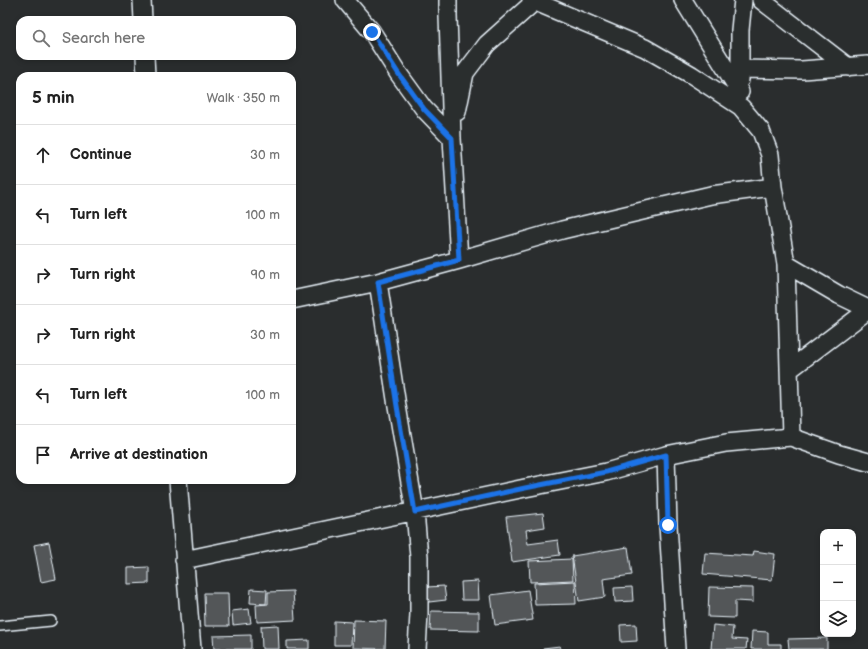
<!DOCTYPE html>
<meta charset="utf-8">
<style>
body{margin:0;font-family:"Balsamiq Sans",sans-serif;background:#f6f6f6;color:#222}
.controls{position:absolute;right:12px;bottom:12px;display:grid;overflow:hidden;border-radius:8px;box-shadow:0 2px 6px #0003}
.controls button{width:36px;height:36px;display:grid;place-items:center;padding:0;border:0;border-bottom:1px solid #e0e0e0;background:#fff;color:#222;font:20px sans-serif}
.stop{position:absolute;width:12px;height:12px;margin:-9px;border:3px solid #1a73e8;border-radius:50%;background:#fff}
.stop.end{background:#1a73e8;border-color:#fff;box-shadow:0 1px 4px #0008}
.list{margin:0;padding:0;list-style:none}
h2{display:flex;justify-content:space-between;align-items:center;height:52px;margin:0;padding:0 16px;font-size:17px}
h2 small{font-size:13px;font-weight:400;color:#767676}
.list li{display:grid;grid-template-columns:26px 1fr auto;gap:12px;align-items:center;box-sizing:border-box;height:60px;padding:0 16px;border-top:1px solid #e0e0e0}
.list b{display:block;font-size:15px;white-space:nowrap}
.list em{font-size:13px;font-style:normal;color:#767676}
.icon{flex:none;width:22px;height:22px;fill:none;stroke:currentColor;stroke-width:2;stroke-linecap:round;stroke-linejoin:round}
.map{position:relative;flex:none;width:868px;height:649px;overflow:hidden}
.search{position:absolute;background:#fff;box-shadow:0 2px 6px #0003;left:16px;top:16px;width:280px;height:44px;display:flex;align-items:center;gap:10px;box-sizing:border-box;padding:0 14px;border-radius:12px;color:#767676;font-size:15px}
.panel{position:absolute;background:#fff;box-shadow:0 2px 6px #0003;left:16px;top:72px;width:280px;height:412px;border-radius:12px}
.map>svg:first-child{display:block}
</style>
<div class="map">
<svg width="868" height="649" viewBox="0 0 868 649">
<rect width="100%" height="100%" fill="#2a2d2e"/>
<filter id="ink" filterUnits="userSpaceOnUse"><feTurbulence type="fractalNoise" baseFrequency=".025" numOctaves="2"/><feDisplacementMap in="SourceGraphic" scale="8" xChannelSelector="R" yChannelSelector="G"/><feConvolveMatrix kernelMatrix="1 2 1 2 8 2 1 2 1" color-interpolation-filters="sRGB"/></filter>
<g filter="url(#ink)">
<path fill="#535759" stroke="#e8f1f8" d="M543 513 545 527 526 530 528 544 558 540 560 555 512 562 506 517Z
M49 542 56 579 41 582 34 545Z
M628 547 632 575 603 579 605 597 579 601 572 556Z
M754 551 775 554 772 580 703 574 705 553 753 556Z
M572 559 573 580 530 582 529 561Z
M149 567V583L128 584V568Z
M478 581 479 600H462L461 582Z
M575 581 576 604 535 605 534 583Z
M444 586 446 600 429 602 427 587Z
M632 587 633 601 615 602 614 588Z
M709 587 753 588V602L735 601V618L708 617Z
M251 589 267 590 266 604 250 603Z
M528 590 533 620 495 625 491 595Z
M293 591 295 620 257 622 256 605 268 604V592Z
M204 593H228L229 626H205Z
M249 609 251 623 233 625 232 611Z
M431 611 479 612V631L430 630Z
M354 620 386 621 385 649 353 648Z
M334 621 352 622 351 645H334Z
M636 624 637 641 621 642 620 625Z
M278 625 279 649H262L261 626Z
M713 625 733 627 732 639 747 640 746 649H711Z
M752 631 768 632V644H781V649H751Z
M251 635V649H214L213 636Z
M827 638V649H789L788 639Z
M309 640V649H287V641Z
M560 646V649H543V648Z"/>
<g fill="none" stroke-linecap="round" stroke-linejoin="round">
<defs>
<path id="service" d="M0 626 51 621"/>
<path id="minor" d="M142 0 143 20
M345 0 372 32 398 73 424 109 452 138
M448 0V16L452 138 459 260
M531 0 645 48 692 75 741 107 761 131 770 155 773 187 786 264 791 437
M683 0 740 92
M761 0 848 67
M145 56 146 76
M740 69 802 70 868 65
M740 80V30L743 0
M457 112 465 73 487 44 534 2
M786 264 839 295 868 309
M378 282 397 406 415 512 419 557V614L417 649
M292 300 378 282 459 260 562 230 651 209 711 195 773 187
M789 370 868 310
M666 455 668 525 676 649
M178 480 192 649
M184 560 525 488 606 472 666 455 726 443 791 437 839 454 868 462"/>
</defs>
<use href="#service" stroke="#e8f1f8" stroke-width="12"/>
<use href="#minor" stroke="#e8f1f8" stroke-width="20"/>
<use href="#service" stroke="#2a2d2e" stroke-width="9"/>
<use href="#minor" stroke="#2a2d2e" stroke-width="17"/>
</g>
</g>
<g fill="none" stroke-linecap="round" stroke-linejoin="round" filter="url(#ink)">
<path stroke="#1a73e8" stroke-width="5" d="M372 32 398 73 424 109 452 138 459 260 378 282 397 406 415 512 525 488 606 472 666 455 668 525"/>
</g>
</svg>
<div class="controls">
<button>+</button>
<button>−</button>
<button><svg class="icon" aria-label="layers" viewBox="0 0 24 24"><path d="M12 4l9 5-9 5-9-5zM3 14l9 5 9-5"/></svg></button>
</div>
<div class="stop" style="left:668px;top:525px"></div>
<div class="stop end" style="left:372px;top:32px"></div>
<div class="search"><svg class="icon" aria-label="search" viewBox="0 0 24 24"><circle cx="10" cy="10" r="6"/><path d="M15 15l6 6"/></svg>Search here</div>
<section class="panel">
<h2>5 min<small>Walk · 350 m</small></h2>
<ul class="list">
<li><svg class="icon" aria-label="ahead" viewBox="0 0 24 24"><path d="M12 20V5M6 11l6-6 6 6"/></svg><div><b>Continue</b></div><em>30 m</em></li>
<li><svg class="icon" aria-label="left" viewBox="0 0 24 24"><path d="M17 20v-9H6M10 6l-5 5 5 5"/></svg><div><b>Turn left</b></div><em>100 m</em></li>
<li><svg class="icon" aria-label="right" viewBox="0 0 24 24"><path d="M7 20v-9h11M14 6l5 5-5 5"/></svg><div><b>Turn right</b></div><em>90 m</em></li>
<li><svg class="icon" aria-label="right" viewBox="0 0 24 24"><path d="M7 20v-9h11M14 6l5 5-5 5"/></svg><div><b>Turn right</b></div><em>30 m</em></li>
<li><svg class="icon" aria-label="left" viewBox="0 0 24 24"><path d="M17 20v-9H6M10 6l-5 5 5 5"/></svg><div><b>Turn left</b></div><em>100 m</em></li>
<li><svg class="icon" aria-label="arrive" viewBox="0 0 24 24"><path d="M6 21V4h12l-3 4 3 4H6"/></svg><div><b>Arrive at destination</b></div></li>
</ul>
</section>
</div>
